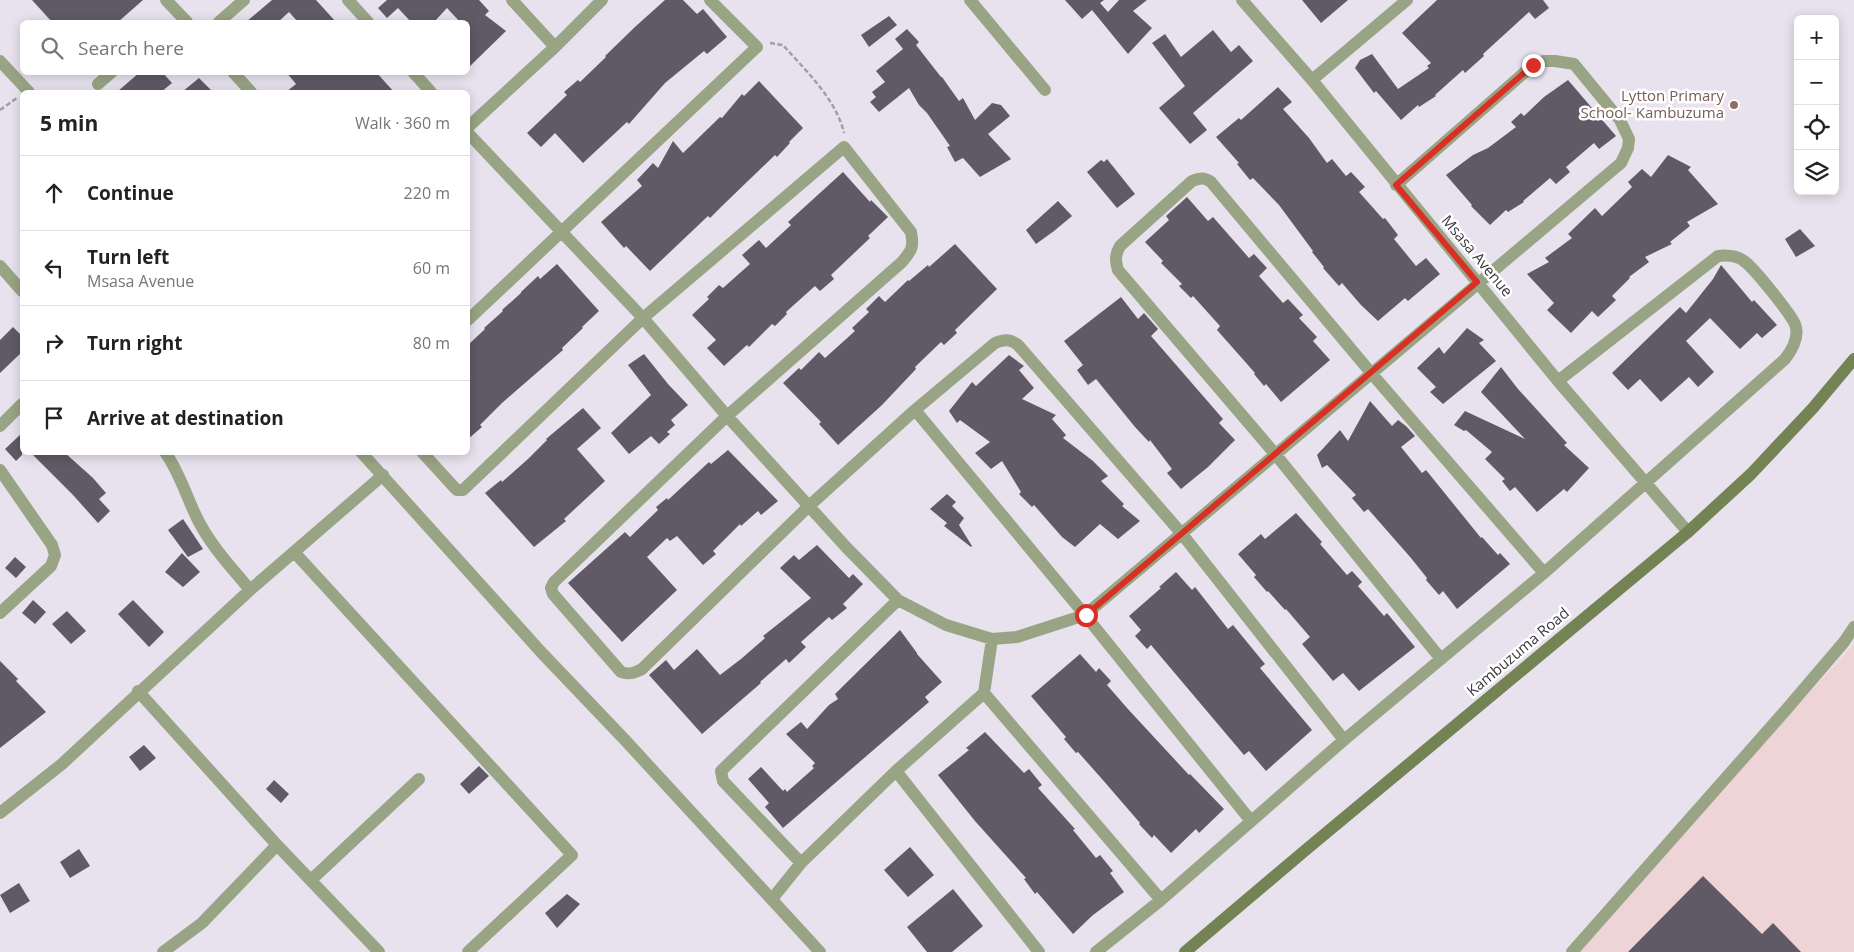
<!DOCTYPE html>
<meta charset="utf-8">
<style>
body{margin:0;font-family:"Open Sans",sans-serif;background:#f2f2f2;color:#222}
.controls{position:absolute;right:15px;top:15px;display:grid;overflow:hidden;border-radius:8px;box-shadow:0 2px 12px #0003}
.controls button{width:45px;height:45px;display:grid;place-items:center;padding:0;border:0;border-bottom:1px solid #e0e0e0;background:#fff;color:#222;font:25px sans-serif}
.stop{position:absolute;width:15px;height:15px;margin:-11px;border:4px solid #d93025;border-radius:50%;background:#fff}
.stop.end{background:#d93025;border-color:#fff;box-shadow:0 1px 5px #0008}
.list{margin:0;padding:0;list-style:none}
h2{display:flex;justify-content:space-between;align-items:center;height:65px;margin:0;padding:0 20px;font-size:21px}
h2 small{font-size:16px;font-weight:400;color:#767676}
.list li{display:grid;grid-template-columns:32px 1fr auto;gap:15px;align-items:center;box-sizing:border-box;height:75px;padding:0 20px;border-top:1px solid #e0e0e0}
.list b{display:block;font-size:19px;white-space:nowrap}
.list p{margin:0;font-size:16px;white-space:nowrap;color:#767676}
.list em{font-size:16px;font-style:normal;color:#767676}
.icon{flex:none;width:28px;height:28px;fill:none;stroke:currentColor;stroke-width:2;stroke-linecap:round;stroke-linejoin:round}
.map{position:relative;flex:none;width:1854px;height:952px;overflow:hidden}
.search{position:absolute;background:#fff;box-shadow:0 2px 12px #0003;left:20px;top:20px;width:450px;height:55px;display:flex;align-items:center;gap:12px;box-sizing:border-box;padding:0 18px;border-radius:8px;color:#767676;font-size:19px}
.panel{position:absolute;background:#fff;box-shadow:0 2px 12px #0003;left:20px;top:90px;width:450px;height:365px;border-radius:8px}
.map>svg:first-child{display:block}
</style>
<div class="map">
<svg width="1854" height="952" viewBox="0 0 1854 952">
<rect width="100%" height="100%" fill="#e8e2ef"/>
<path fill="#eed4d6" d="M1854 644V952H1569Z"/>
<path fill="#5f5a65" d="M32 0H143L118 22H52Z
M272 0H316L336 22H298L289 12 278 22H246Z
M387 0H479L489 11 485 15 506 31 468 68V22H460L447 8 434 22H411L398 8 387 18 378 8Z
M665 0H683L697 14 703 9 727 37 707 54 704 51 665 83 629 124 627 122 583 163 555 133 541 147 527 133 567 95 564 92 578 80 580 82 606 57 605 56 636 26Z
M1065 0H1104L1100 3 1108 12 1119 0H1147L1133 11 1152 28 1128 54 1092 10 1082 19Z
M1302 0H1348L1321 23Z
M1437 0H1543L1549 8 1535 19 1529 12 1483 54 1484 56 1465 73 1463 70 1435 95 1436 96 1419 107 1418 105 1401 120 1376 91 1374 93 1355 68 1360 60 1372 54 1398 89 1429 68 1427 66 1431 63 1402 33Z
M889 16 897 25 869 47 861 35Z
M907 29 919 42 916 45 941 77H942L959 101 963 98 975 120 992 103 1001 105 1010 116 988 134 1011 159 980 177 963 158 955 162 947 147 950 146 927 113 919 105 909 88 879 112 870 102 876 97 872 92 885 82 876 71 903 49 895 39Z
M1213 30 1231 52 1239 45 1253 61 1193 113 1207 130 1190 144 1159 108 1185 86 1152 43 1165 34 1181 57Z
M140 72H162L172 83 161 92H117Z
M286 72H376L394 92H286L296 84Z
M199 78 213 92H182Z
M1568 80 1616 136 1599 149 1594 143 1566 167 1570 172 1556 184 1550 178 1523 201 1524 202 1508 212 1506 210 1490 225 1471 206 1472 205 1446 175 1473 155 1488 148 1516 127 1511 122 1521 113 1524 116 1544 97Z
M759 81 803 128 789 142 790 143 777 157 775 155 722 206 710 218 708 216 650 271 626 246 624 248 601 222 642 186 637 180 653 163 658 168 673 141 683 153 720 117 722 118 742 94 744 96Z
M1278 87 1292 102 1283 109 1309 138 1327 163 1332 159 1346 176 1351 172 1365 187 1359 192 1383 219 1385 218 1398 235 1394 239 1416 266 1426 258 1440 274 1408 301 1405 298 1378 321 1361 305 1342 283 1339 286 1323 268 1324 267 1312 252 1313 251 1279 205 1253 178 1250 180 1237 164 1239 163 1216 137 1239 118 1241 120Z
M1668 155 1691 167 1688 170 1718 204 1687 222 1690 226 1670 242 1672 244 1645 257 1649 262 1629 277 1630 278 1612 296 1616 300 1598 317 1592 311 1571 333 1547 310 1554 303 1527 274 1549 262 1545 258 1572 238 1568 234 1595 208 1602 216 1632 187 1628 182 1642 169 1651 177Z
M1107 159 1135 194 1117 208 1087 172 1101 160 1104 162Z
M843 172 870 202 871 200 888 217 868 236 870 238 831 275 834 279 820 291 815 286 786 312 787 314 775 326 772 324 749 347 747 345 724 366 707 348 716 340 692 315 709 299 707 297 719 285 723 288 750 264 742 255 759 240 766 248 791 225 788 222Z
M1187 197 1208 221 1213 217 1249 258 1254 254 1267 268 1259 276 1283 303 1288 299 1303 315 1299 318 1317 337 1313 341 1330 360 1281 402 1266 384 1264 386 1254 374 1255 373 1217 330 1220 326 1193 296 1191 298 1179 286 1182 284 1161 263 1163 261 1145 242 1169 220 1166 216Z
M1058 201 1072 216 1054 231 1036 244 1026 230Z
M1800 229 1815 246 1796 257 1785 239Z
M955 244 997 289 955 330 957 333 944 345 941 342 915 367 916 369 882 405 838 445 819 424 821 422 783 383 799 368 801 370 819 352 825 358 855 331 852 328 869 312 866 309 879 296 885 302 908 280 909 281 928 265 929 267Z
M557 264 599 311 582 327 583 328 562 348 563 350 502 403 480 425 482 427 468 439V345L485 329 484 328 503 311 502 310 521 293V292L538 276 540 279Z
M1721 265 1752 302 1754 300 1777 325 1762 338 1757 333 1740 349 1710 318 1686 341 1714 372 1698 387 1689 377 1661 402 1640 379 1628 390 1612 373 1680 307 1686 313 1713 279Z
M1121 297 1138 319 1144 313 1158 329 1151 336 1223 419 1219 423 1235 440 1208 467 1181 489 1167 473 1172 469 1150 440 1149 442 1135 427 1096 379 1088 385 1077 370 1083 365 1064 341Z
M13 327 22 336V352L0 373V340Z
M1467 328 1484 340 1479 343 1496 361 1443 404 1430 392 1436 387 1417 368 1439 347 1444 354Z
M644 354 668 384 688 405 671 420 675 425 667 432 670 434 659 444 651 436 629 454 611 433 651 395 628 365Z
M1009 355 1024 366 1019 370 1034 388 1022 399 1056 415 1052 419 1066 435 1063 438 1093 461 1108 476 1101 481 1124 504 1122 506 1140 521 1118 539 1100 524 1075 547 1062 537 1034 505 1032 507 1019 494 1021 492 1002 461 991 469 975 453 990 442 960 420 957 423 949 411 972 382 976 386Z
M1501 367 1518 389 1567 443 1564 445 1589 468 1567 492 1564 489 1537 512 1515 487 1510 491 1502 481 1505 479 1485 459 1492 452 1466 430 1464 431 1454 425 1465 411 1525 439 1481 392Z
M1370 401 1392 426 1398 420 1406 426 1415 436 1401 447 1422 473 1426 470 1481 538 1482 537 1498 555 1500 553 1510 564 1457 609 1443 591 1439 595 1426 580 1427 578 1411 558 1368 509 1364 512 1352 498 1356 495 1327 465 1322 468 1317 455 1340 430 1348 441Z
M583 408 601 428 577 449 605 481 564 519 566 521 534 547 485 493 501 480 502 482 528 459 547 440 546 439Z
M22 433V455L16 461 5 449Z
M728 450 778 501 761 515 758 511 741 526 740 524 713 551 716 554 703 565 677 536 670 541 667 538 647 557 677 590 622 642 568 583 625 532 630 537 658 510 656 507 667 498 668 500 709 462 711 464Z
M30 452H64L93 478 106 493 99 499 110 511 98 523 73 495Z
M947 494 956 502 952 506 964 518 959 525 972 546 971 547 944 526 947 523 930 509Z
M1296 513 1322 542 1320 544 1347 575 1352 571 1362 582 1358 586 1384 616 1387 613 1415 647 1359 691 1343 673 1333 681 1302 644 1310 637 1286 609 1285 610 1268 591 1267 592 1254 577 1256 575 1238 554 1261 534 1265 539Z
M183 519 203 549 188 557 168 530Z
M817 545 849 578 853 574 863 584 843 604 847 608 832 620 829 617 801 642 806 647 789 663 786 659 760 682 761 683 702 734 649 675 666 660 674 670 697 649 720 675 741 659 765 638 763 636 811 598 780 568 794 555 799 560Z
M182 553 200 572 183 587 165 572Z
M15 557 26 567 16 578 5 568Z
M1176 572 1192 590 1195 587 1228 629 1233 625 1265 664 1260 668 1312 730 1266 771 1249 751 1244 755 1151 645 1147 649 1135 636 1141 630 1129 616 1161 588 1159 587Z
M33 600 46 612 35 624 22 613Z
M133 600 164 632 149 647 118 614Z
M67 611 86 631 71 644 52 624Z
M900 630 917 653V654L942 682 925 697 929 702 783 828 765 807 769 803 748 779 761 767 783 791 785 789 787 792 814 768 812 766 815 763 786 734 801 722 807 729 829 705 838 699 835 694Z
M1080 654 1096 672 1099 668 1111 681 1107 685 1127 708 1189 775 1190 774 1224 809 1199 833 1196 829 1171 853 1154 835 1152 838 1139 824 1140 823 1102 779 1078 752 1076 753 1064 739 1066 737 1031 696Z
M0 661 18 679 16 681 46 712 0 748Z
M985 732 1024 773 1029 769 1042 785 1038 788 1075 829 1073 830 1096 858 1100 855 1113 871 1110 873 1124 892 1093 915 1073 934 1037 892 1035 894 1024 879 1026 878 975 821 938 775 969 750 966 748Z
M144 745 156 758 140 771 129 757Z
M479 766 489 776 469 794 460 784Z
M274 780 289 794 281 803 266 789Z
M910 847 934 875 908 897 884 870Z
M79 849 90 866 70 878 60 862Z
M1703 876 1762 934 1773 923 1801 952H1628Z
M19 883 30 901 10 913 0 895Z
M953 889 983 926 952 952H927L907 927Z
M567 894 580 904 557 928 545 913Z"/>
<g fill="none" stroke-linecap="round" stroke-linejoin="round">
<path stroke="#a29ea8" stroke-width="2.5" stroke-dasharray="5 2.5" stroke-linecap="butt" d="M770 43 783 45C806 71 836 99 844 133
M0 110 17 98"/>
<path stroke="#98a484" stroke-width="12" d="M166 0 187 22
M348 0 368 22
M512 0 555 47
M970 0 1045 90
M1242 0 1312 80 1558 381 1688 532
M219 22 244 0
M233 72 251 92
M413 72 431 92
M1312 80 1407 0
M98 84 112 72
M468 127 555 47 602 0
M468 133 643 318 727 416 846 547 898 600 946 625 992 639 1017 637 1085 615 1621 163 1628 148 1629 139 1620 120 1574 64 1555 61H1544L1533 65 1396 185
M0 266 22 291
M468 320 757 47 710 0
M915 410 1085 615 1251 821
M0 426 22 404
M165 452C180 473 186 496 197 518 210 545 232 568 250 590
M422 452 453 486 457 490H463L643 318 844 147 911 232C914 247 912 250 902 262L727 416 554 582 551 588 553 594 621 672C629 675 635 673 642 669L809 506 915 410 995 343C1005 339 1010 339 1018 345L1182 534 1344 740
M0 470 52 545 55 555 51 566 0 613
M295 553 572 855 468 952
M898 600 721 771 723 781 801 863 896 771 984 693 992 639
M1441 659 1276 455 1118 270C1115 260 1115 255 1120 246L1192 181C1200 178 1204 177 1211 182L1372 374 1544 573
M138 691 277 845 379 952
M984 693 1161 900
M896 771 1039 952
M0 813 62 764 250 590 383 475
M311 880 419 779
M772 899 801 863
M163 952 202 923 277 845
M1096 952 1161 900 1344 740 1544 573 1785 359C1792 350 1800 337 1795 324 1790 313 1754 268 1744 261 1736 255 1727 255 1718 256L1558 381
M1572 952 1785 711 1844 642 1854 627"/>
<path stroke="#98a484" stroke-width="12" d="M0 61 29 92
M361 452 541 652 625 740 820 952"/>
<path stroke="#748354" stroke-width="12" d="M1185 952 1308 848 1688 532 1751 474 1813 408 1854 359"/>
</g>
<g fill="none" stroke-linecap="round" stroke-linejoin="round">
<path stroke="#d93025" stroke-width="6" d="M1086 615 1477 282 1396 185 1533 65"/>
</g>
<circle fill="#8d6e63" stroke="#fff" stroke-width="2" cx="1734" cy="105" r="5"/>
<g text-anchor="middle" stroke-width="5" stroke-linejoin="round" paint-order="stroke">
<g font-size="15" fill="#785e54" stroke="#fff" text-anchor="end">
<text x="1724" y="101">Lytton Primary<tspan x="1724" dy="17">School- Kambuzuma</tspan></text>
</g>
<g font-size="15" fill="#3c3a3f" stroke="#fff">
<text transform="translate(1477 256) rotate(50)" y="5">Msasa Avenue</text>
<text transform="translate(1518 652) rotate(-40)" y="5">Kambuzuma Road</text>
</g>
</g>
</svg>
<div class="controls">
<button>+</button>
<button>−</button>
<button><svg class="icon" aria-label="locate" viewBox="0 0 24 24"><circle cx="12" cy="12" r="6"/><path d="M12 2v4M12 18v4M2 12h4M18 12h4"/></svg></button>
<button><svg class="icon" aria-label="layers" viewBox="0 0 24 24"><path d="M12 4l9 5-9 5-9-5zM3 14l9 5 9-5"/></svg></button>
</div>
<div class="stop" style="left:1086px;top:615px"></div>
<div class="stop end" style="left:1533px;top:65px"></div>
<div class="search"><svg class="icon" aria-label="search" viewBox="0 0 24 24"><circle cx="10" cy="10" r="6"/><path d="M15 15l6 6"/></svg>Search here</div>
<section class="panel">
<h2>5 min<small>Walk · 360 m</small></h2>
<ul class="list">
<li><svg class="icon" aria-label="ahead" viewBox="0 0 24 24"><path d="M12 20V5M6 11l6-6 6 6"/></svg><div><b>Continue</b></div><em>220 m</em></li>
<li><svg class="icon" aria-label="left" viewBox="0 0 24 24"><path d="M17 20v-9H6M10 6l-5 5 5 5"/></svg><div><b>Turn left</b><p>Msasa Avenue</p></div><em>60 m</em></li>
<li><svg class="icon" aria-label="right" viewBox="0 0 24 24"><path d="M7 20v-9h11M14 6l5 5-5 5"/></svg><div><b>Turn right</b></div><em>80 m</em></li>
<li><svg class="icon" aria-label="arrive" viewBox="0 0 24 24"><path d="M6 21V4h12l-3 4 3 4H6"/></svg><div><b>Arrive at destination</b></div></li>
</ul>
</section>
</div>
